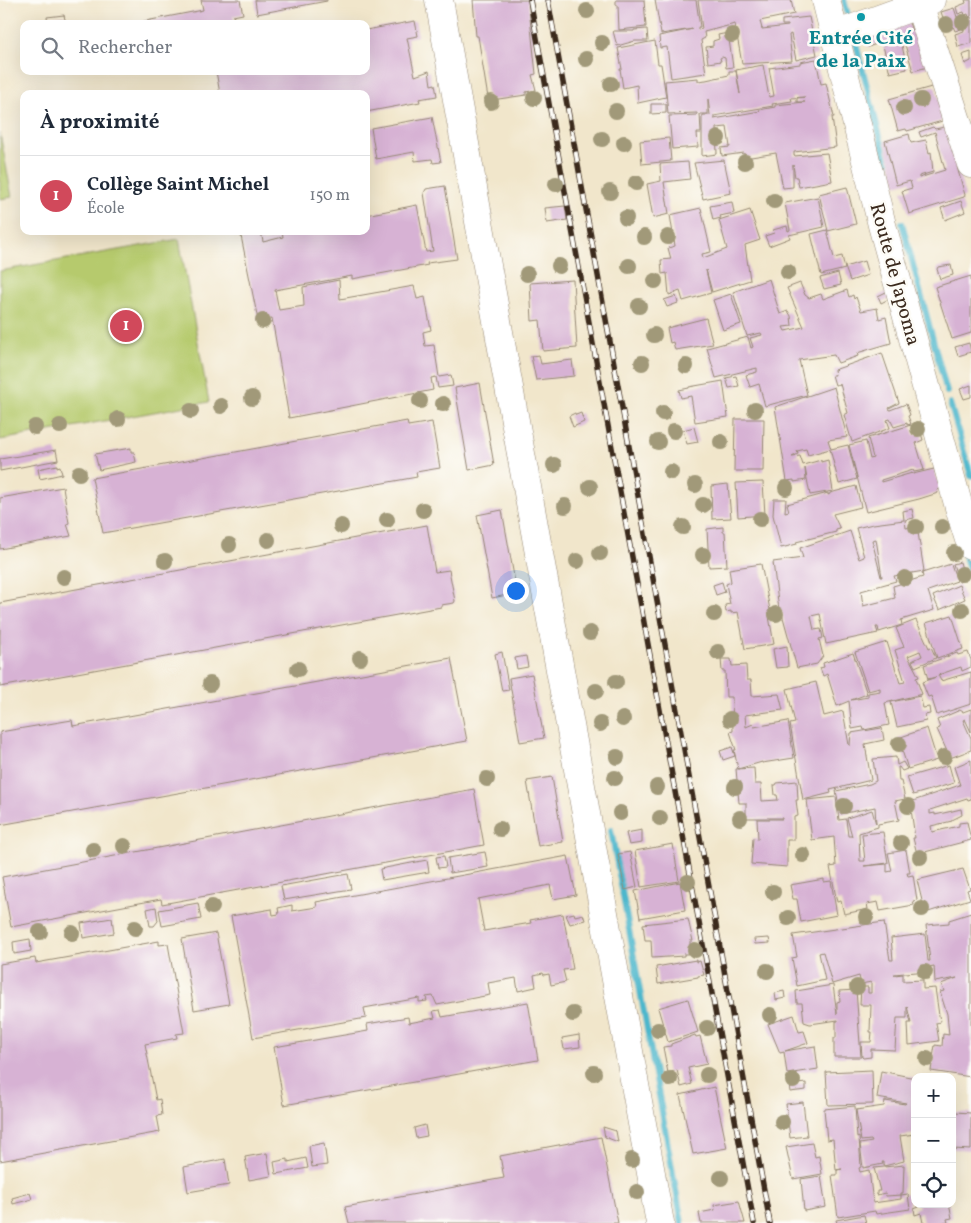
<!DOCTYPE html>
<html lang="fr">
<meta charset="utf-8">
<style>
body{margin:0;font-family:Vollkorn,serif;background:#f2f2f3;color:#1f2937}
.controls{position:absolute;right:15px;bottom:15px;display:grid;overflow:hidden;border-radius:10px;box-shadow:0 5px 20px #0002}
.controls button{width:45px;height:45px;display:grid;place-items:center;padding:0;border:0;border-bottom:1px solid #e0e1e3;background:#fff;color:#1f2937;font:25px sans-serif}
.you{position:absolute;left:515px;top:590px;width:18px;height:18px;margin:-12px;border:4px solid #fff;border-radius:50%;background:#1a73e8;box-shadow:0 0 0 8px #1a73e833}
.badge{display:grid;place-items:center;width:32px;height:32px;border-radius:50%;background:#d1495b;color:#fff;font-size:16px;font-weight:700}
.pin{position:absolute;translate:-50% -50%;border:2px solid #fff;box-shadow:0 1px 5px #0006}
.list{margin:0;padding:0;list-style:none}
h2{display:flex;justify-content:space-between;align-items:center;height:65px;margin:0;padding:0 20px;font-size:21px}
h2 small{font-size:16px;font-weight:400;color:#747a83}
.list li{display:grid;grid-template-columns:32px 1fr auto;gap:15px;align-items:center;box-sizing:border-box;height:80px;padding:0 20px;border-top:1px solid #e0e1e3}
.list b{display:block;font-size:19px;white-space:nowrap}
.list p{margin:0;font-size:16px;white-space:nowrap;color:#747a83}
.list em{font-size:16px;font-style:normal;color:#747a83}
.icon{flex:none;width:28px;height:28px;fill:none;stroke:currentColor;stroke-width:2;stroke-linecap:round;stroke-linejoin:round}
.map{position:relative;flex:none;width:971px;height:1223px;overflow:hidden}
.search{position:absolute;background:#fff;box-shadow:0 5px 20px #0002;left:20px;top:20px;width:350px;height:55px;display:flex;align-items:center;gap:12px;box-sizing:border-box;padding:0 18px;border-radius:10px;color:#747a83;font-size:19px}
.panel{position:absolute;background:#fff;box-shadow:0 5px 20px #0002;left:20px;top:90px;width:350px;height:145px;border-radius:10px}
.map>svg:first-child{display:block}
</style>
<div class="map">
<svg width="971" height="1223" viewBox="0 0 971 1223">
<rect width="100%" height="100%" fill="#fdfcf7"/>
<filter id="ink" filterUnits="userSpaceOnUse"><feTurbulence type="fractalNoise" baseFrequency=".02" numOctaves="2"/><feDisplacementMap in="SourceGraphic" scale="10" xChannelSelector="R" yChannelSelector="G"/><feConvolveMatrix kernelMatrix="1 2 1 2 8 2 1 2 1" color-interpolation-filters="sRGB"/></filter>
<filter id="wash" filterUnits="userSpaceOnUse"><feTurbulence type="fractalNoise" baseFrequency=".0096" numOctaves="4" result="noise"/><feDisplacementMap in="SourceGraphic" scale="20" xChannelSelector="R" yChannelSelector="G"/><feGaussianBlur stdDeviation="1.12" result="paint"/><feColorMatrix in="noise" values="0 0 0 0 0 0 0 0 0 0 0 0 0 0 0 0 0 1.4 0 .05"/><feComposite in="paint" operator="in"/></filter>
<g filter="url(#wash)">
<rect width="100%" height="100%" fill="#f1e6cb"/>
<path fill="#b6ca6d" stroke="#787a46" d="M0 133 12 197 0 199Z
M179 239 209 402 0 440V271Z"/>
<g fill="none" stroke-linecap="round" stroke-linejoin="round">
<path stroke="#4eb7cc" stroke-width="6" d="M844 0 850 23
M855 40 887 164
M902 223 947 392
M950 403 971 476
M963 551 971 574
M611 830 682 1223"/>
</g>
<g id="blocks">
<path fill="#d7b2d4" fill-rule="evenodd" d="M201 0H240L243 14 233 16 235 24H130L203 10Z
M255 0H327V1L257 14Z
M473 0H528L536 74 532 75 536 90 526 92V95L492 100 491 98H488L478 36H476Z
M616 0H644L646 27 619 30 618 5H616Z
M655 0H696L700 27H698V30L702 29 698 0H791L794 14 760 21 762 29 788 26V25H782V20L809 17 817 55 796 60 791 34 789 35 792 61 742 64 735 24 704 32 705 38 701 40 706 73 671 78 667 47 660 48 659 36 693 29 661 34Z
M965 0H971V16L969 17 968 14 965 15 964 12 958 14 956 7 966 3Z
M954 8 961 29 955 31 953 26 947 29 941 12Z
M906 14 912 31 920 28 931 66 913 71 902 35 900 36 907 69 890 73 882 42 868 47 863 29Z
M64 15 66 24H48L47 17Z
M971 17V43L958 47 955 34 964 31 961 20Z
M415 21 418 36 407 38 415 76 429 71 431 85 435 84 437 96 419 99 420 102 366 112V94H220L216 71H366V30Z
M647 29 648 41H635L617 46 613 31H634V30Z
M728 33 733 67 726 68 725 58 722 57 720 58 721 61 708 63 706 47 713 46V41L719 39 718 35Z
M655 41 658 64H661L666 97 638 103 637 85 623 88 620 69H622L618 48Z
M971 52V61L965 64 962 55Z
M816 59 821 84 826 83 834 117H832L836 147 794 152V156L827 153 832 181 799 187 797 177H795L793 165V187L783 188 776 153 745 158 744 153 722 156 721 148 730 147 727 127 716 128 717 154 702 156V118L703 115H710L708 99V114H700L701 133H697L698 147 672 149 669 116 697 115V113L668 114 665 81 698 78V81L706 80 729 75V71H736L740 94 736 70 763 65 769 97 774 96 769 68 800 64V62ZM805 97 797 98V102H805L775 105V107L759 110 760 111 714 119V116L773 106 772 104 792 101 791 98Z
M935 86 946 120 907 131 906 129 898 131 889 99Z
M651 104H666V113L651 114Z
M432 117 441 162 433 163 432 159 415 161 414 152 376 159 371 128Z
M949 126 964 166 957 167 965 195 964 197 909 214 902 191 912 188 910 181 896 185 885 141 909 134 911 143 926 140 929 153 931 152 933 172 919 176V178L945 170 935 132 921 137 919 132 933 127 935 129Z
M669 138 671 161 642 164 640 141Z
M724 160 731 193 703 199 694 163Z
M688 162 690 179 664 182 669 214 653 218 647 184 661 181 660 164Z
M445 186 457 259 427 263 428 265 352 279V276L275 290 279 310 304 306 303 287 339 280 340 299 414 286 417 299 425 297 431 330 423 332 425 346 434 345 439 377 451 375 453 386 438 388 436 377 431 378 433 390 289 418 272 318 258 320 240 231H261L263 242 283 237 282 231H366V215L417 205 426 252 433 251 424 193 426 189Z
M847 187 856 224 828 231 819 194Z
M818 197 824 227 789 235 790 238 769 246 765 236 774 233 773 230 787 226 788 231 790 230 785 203Z
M961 201 965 212 945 220 941 208Z
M732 202 734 213 720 216 721 218 713 220 710 206Z
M565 206 567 220 547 223 545 208Z
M701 208 711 252 702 254 703 258 727 249 719 220 750 210 760 240 745 245 750 280 712 292 706 270 711 293 683 301 680 291 669 295 667 273 662 274 661 260 671 259 668 248 675 246 670 215Z
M827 230 834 258 842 256 845 269 821 275 811 234Z
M864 261 868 275 850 281 845 267Z
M951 265 953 275 940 279 937 269 938 267Z
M838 273 841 285 824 289 820 278Z
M971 276V333L952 339 935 287Z
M769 279 780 314 788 311 791 316 792 326 783 327 785 331 804 327 787 288 800 283 805 295 809 298 821 294 823 299 847 290 849 297 853 295 854 299 856 297 861 311 877 308 879 319 886 317 891 343 857 353 858 356 838 363 834 355 799 360 807 395 765 406 759 384 750 387 746 375 757 372V368L716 378 707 348 748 337 751 348 753 347 750 338 762 335 761 333 747 336 733 292Z
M573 280 577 348 543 351 540 320 532 321 530 283Z
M886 292 889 299 881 303 878 296Z
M731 294 741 324 723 330 713 300Z
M676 296 678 303 667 307 664 300Z
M706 318 713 344 675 350 673 342 670 343 667 328Z
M969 343 971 352 958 356 955 347Z
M882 353 899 403 889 408 890 410 906 404 910 415 908 416 911 424 907 425V423L894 427 890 419 887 420 890 428 852 442 844 415 848 413 840 384 835 385 832 375H835L834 370Z
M539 355 541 364 572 360 574 376 536 380 531 356Z
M736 376 739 386 729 388 726 378Z
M723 381 728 417 695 422 691 396 681 398 679 390 689 388V387Z
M480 383 494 465 469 470 455 388Z
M971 385V397L964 399 960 389Z
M834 387 847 437 828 440 831 449 848 445 857 479 839 484 830 449 808 455 806 449 797 451 798 454 792 457 800 456 803 465 821 460V462L828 460 833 491 810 495 805 468 806 480 794 482V480L787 481 775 407Z
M575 413 576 415 581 413 584 422 573 427 569 416Z
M735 419H764L763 471H734Z
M407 421 408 426 432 422 440 468 416 472 417 477 103 533 92 478Z
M911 425 914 435 921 433 923 440 916 443 924 470 914 472 913 470 881 480V482L912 473 913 474 934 469 941 489 937 490 938 493 919 499 866 512 849 445 866 441 870 459 873 458 868 438Z
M694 427 698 442 687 444 683 430Z
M131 448V452H134L136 462 99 470 95 454Z
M56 450 58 460 0 471V459Z
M57 465V467L60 466 62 474 40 479 38 469Z
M763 482 765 515 738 517 736 483Z
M728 484 731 518 712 519 711 486Z
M856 486 861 507 833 514 840 529 836 530V532L796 542 797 544 781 548 773 515 774 499H786L785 512 789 511 787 504 828 493V495L830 494V493Z
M63 487 69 523 67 524 71 536 0 549V498Z
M912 509 914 518 905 520 906 528 917 526 924 571 894 576 896 581 861 591 863 606 895 598 893 586 923 577 922 573 951 564 957 581 928 591 934 610 901 620 902 625 879 632 878 627H876L878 633 826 644 820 614 811 616 814 630 821 629 823 638 819 639 823 656 817 664 797 668 781 610H779L773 562 803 558 800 548 850 531 859 559 864 557 856 528 873 524 904 520 903 511ZM876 539 882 577H881L872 540Z
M502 510 517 593 492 598 477 515Z
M427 525 435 572 449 570 455 601 454 603 441 605V607L0 687V603Z
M723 527V532H725L727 566 709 567 707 529Z
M960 562 965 580 959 582 953 564Z
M761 564 770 610 768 611 774 644 745 649 738 612 731 613V611L726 612 725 605 730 604 726 584 731 582 729 569Z
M722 582 725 592 716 595 713 585Z
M959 585 965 599 939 610 933 596Z
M952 615 963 649 937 658 926 623Z
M916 620 929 648 931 647 936 658 915 667 912 661 922 656 920 651 908 656 919 677 916 678 922 694 885 703 889 725 864 730 863 727 852 729 849 701 837 706 827 674 823 676 820 668 824 667 823 663 853 653 867 694 851 700 868 697V693L880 691V688L868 691 855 652 887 642 900 683 905 682 895 650 904 647 896 628Z
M787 646 788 667 776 668 773 649Z
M502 652 509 690 502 691 495 654Z
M968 652 971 660V667L962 671 961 667 938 675 941 681 971 672V704L937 715 931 696 928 697 922 682 936 677 928 679 924 665 957 653 958 655Z
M526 656 528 667 517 669 515 658Z
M451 658 467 741 0 825V732L72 720 73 726Z
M721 659H731L732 666 746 665 747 680H751L752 696 779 694 783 710 745 715 746 727 753 724 754 727 788 721 794 758 762 763V762L738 769 734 750H736L730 732 733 731 732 697H726L725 671H722Z
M532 674 544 738 520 742 509 678Z
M816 682 824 716 843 711 849 745H850L851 733 882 728 884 740 865 744 871 780 830 790 831 793 803 800 790 724 795 723 787 689Z
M920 696 923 708 929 707 930 714 925 715 926 721 897 727 891 702Z
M971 709V732L965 719 963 720 971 738V750L950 758 937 729 940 728 937 720 960 710 963 712Z
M927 728 937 760 908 769 898 738Z
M732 747 735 756 723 760 720 751Z
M896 757 897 765 903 762 907 769 902 771 899 767H898L899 781H901L905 799 895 801 899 820 878 824V827L859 833 860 861H865L862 834 883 832 888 863 864 866 887 864V872L892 871 888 853 906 850 910 873H907L908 876 913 875 917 900 913 901 914 905 880 911 878 902 867 904 868 909 844 914 841 901 837 902 830 867 836 866 834 837 812 840 807 800 836 797 839 820 846 819 848 836H852L847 818 872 810 876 824 875 807 841 814 836 791 870 784 876 781 873 759Z
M971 760V799L968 800 967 798 930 810V814L935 813V815L961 809 962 815 952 820V821L931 826 932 832 959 826V823L967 822 971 840 917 854 913 838H915L910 802 960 785 954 767Z
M949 765 954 783 913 795 907 777Z
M754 768 755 784H761L762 801 778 800 777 795H775L774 785H776L777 783 797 781 798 800H796L798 816 794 817V840H787V867L751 864 753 838 758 839 757 819H782V818H746V803H739L736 769Z
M552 777 563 842 538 846 527 781Z
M474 789 484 845 162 904 161 899 11 927 2 877Z
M642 830V843L629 845 626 833Z
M673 844 679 881 641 887 635 851Z
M485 852 488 867 450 873 448 858Z
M630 852 637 887 625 890 618 854Z
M444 856 446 867 438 868 436 857Z
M568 856 576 895 553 899 550 885 478 899 484 931 531 923 530 920 563 914 573 969 563 970 566 982 551 985 549 974 544 975 543 973 534 975 536 987 518 991 516 978 488 983 490 995 437 1005 433 996 426 997 427 1001 419 1002V998L364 1008 366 1018 253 1038 231 916 272 909 273 915 279 914 278 908 292 905V911L317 907 316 902Z
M427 860 429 872 382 880 380 869Z
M963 869 970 889 967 890 970 899 925 913 917 880Z
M348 874 351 889 284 900 281 886Z
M824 879V882L831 881 837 915 801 922 797 899H793L790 885Z
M680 882 685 910 640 918 635 891Z
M198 903 201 919 162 926 159 910Z
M156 907 158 921 154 926H150L147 909Z
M574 913 575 916 583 914 585 920 570 924 566 915Z
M971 913V1077L931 1071 935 1045 942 1046 943 1034 949 1035 947 1014 940 992 944 991 941 984 957 978 935 982 934 966 928 967V971L894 974V975L903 974V981L923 980V989L935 988 940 1022 936 1023 939 1041 909 1045 908 1023H911L907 1006V1018H897L895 1050 871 1049V1057L863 1058 862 1057 861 1042H871L872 1032H870L871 1005H860L861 987H868V993H871V982L861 984 859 976 832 984 823 952 819 953 825 980 797 986 792 958 797 957 793 935 884 922 890 960H893L891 938 925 934 928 961H930L926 925 949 923V920Z
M112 918 114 933 83 938 81 923Z
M688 919 693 941H690V954H684V956L652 958 651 940H645L643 924Z
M216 933 229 1004 194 1010 182 939Z
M769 938 770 943 755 944 754 939Z
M30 939 31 951 14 954 13 942Z
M159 941V945L168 944 184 1033 176 1034 177 1038 145 1044 156 1100 160 1099 162 1115 157 1116 160 1132 0 1161V964L35 958 36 963Z
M696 960V962L700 961 704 975 698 976V977L658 984 656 967Z
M833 985 837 1014V1002L840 1001 839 991 856 990 861 1057H834V1038H836V1021H838V1020L810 1024 804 1022 802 1003H797L796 991Z
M784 991 785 998 776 1000 775 993Z
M688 999 698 1032 668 1042 658 1008Z
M528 1002 538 1060 284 1105 274 1047 368 1031 367 1024 408 1017 409 1023 435 1018 433 1011 440 1010 442 1017Z
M794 1015 799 1032 804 1031 808 1043 785 1051 815 1046 818 1069 787 1074 784 1052 780 1053 768 1024Z
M579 1035 580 1047 564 1049 562 1038Z
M695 1035 696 1037 700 1036 707 1064 688 1068 692 1084 681 1087 677 1070 668 1073 663 1047 671 1046V1044Z
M872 1070 873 1104 828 1105 826 1072Z
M881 1071 915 1078V1134L900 1136 904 1161 884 1166V1162H882L883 1164 863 1168 860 1144 872 1142 871 1140 861 1141 856 1110 884 1106 885 1101 905 1104 906 1103 877 1098Z
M806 1083V1090L790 1092 789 1085Z
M714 1087 727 1148 693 1154 680 1095Z
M803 1102 807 1136 790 1138 786 1104Z
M855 1106 857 1138 859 1137 861 1167 859 1168 860 1172 869 1170 873 1203 901 1199V1195L908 1194 910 1209 876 1214 875 1211 838 1217 832 1175H837V1170L842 1169 836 1170 833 1139 827 1140 824 1109Z
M955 1112 971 1113V1150L953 1149Z
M425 1125 427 1136 416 1138 414 1128Z
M603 1127 616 1131 618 1142 605 1137Z
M601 1137 618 1223H349L345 1207 504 1178 500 1156Z
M324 1143 327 1165 312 1167 309 1146Z
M812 1143 815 1157 819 1156 822 1174 793 1179 786 1147Z
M267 1153 271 1176 249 1180 245 1157Z
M306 1158 308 1168 276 1174 274 1162 288 1159V1162Z
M225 1159 229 1185 188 1192 184 1167Z
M904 1165 903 1193H901V1195L886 1196 885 1193 877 1195V1191H880L874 1168Z
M821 1176 826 1207 804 1211 801 1179Z
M30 1193 32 1199 13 1204 12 1198Z
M739 1201 745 1223H701L699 1213 715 1210 714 1205Z
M918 1204H949L952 1218 947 1219 948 1223H923L921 1213 915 1215 914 1209 919 1207Z
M864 1215 866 1223H837L836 1220Z"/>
</g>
</g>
<g filter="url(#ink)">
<use href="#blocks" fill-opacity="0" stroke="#968874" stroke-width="1"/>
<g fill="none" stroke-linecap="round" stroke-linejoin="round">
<defs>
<path id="minor" d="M439 0 660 1223
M919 4 971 164
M835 35 931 0"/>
<path id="major" d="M826 0 882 225 960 511 971 546"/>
</defs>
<use href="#minor" stroke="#968874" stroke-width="29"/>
<use href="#major" stroke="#968874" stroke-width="29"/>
<use href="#minor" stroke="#fff" stroke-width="28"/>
<use href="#major" stroke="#fff" stroke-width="28"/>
<defs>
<path id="rail" d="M530 0 754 1223
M548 0 770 1223"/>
</defs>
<use href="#rail" stroke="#3b2a1e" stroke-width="5.5"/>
<use href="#rail" stroke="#fdfcf7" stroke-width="4" stroke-dasharray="11" stroke-linecap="butt"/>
</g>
<g fill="#a19979">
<circle cx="587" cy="11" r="8"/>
<circle cx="963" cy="22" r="8"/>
<circle cx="946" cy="24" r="8"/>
<circle cx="732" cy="35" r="8"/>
<circle cx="602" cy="43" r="8"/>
<circle cx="586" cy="59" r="8"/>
<circle cx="611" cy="84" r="8"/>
<circle cx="534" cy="98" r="8"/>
<circle cx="921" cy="100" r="8"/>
<circle cx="491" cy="102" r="8"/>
<circle cx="904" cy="108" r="8"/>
<circle cx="616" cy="111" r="8"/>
<circle cx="718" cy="138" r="8"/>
<circle cx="602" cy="139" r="8"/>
<circle cx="624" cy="143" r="8"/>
<circle cx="745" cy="162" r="8"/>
<circle cx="636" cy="183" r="8"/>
<circle cx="556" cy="184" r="8"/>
<circle cx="610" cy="192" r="8"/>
<circle cx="774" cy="201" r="8"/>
<circle cx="626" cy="218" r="8"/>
<circle cx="644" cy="237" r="8"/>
<circle cx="668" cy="237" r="8"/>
<circle cx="559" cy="266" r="8"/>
<circle cx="629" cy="266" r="8"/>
<circle cx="788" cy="272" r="8"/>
<circle cx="527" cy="274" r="8"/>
<circle cx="655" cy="281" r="8"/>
<circle cx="639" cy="306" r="8"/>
<circle cx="263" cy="321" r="8"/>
<circle cx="654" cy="335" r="8"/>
<circle cx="642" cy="363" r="8"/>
<circle cx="686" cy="366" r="8"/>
<circle cx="252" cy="398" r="8"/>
<circle cx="420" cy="401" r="8"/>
<circle cx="443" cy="404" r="8"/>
<circle cx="221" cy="406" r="8"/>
<circle cx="755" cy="410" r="8"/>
<circle cx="191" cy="411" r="8"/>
<circle cx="663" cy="413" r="8"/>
<circle cx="118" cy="419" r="8"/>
<circle cx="60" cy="426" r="8"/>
<circle cx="35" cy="427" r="8"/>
<circle cx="918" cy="429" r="8"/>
<circle cx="674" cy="431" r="8"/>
<circle cx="658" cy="442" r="8"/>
<circle cx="721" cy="442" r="8"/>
<circle cx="554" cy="465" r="8"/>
<circle cx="671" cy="472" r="8"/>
<circle cx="79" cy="473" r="8"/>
<circle cx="695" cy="485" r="8"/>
<circle cx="590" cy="487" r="8"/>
<circle cx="786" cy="488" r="8"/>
<circle cx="703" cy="505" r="8"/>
<circle cx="565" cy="506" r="8"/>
<circle cx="423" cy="510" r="8"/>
<circle cx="760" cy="519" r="8"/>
<circle cx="387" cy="520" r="8"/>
<circle cx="341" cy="526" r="8"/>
<circle cx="683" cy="527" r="8"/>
<circle cx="916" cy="527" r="8"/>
<circle cx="942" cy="527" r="8"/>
<circle cx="268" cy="540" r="8"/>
<circle cx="229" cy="545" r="8"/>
<circle cx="600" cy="553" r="8"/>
<circle cx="954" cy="553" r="8"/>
<circle cx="703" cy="555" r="8"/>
<circle cx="165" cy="561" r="8"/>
<circle cx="577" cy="561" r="8"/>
<circle cx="962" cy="574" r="8"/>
<circle cx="64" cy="577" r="8"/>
<circle cx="905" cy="578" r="8"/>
<circle cx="962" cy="610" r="8"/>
<circle cx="714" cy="614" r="8"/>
<circle cx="776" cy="614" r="8"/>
<circle cx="590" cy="633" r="8"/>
<circle cx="718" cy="652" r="8"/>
<circle cx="360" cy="658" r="8"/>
<circle cx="298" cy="669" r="8"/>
<circle cx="616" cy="682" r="8"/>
<circle cx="210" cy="684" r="8"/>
<circle cx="596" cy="691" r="8"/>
<circle cx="623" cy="719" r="8"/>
<circle cx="730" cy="719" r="8"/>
<circle cx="600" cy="724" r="8"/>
<circle cx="899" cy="744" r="8"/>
<circle cx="617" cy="757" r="8"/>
<circle cx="944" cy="757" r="8"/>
<circle cx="615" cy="778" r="8"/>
<circle cx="487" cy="779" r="8"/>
<circle cx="657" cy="787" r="8"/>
<circle cx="735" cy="787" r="8"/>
<circle cx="844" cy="806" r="8"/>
<circle cx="908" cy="806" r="8"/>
<circle cx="620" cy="813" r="8"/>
<circle cx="660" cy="818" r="8"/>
<circle cx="740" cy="818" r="8"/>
<circle cx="500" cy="829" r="8"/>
<circle cx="901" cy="843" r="8"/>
<circle cx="124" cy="846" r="8"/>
<circle cx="93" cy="850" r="8"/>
<circle cx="803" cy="855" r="8"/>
<circle cx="920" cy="857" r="8"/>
<circle cx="688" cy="882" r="8"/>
<circle cx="773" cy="892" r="8"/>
<circle cx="212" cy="907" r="8"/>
<circle cx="922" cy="909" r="8"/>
<circle cx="866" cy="917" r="8"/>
<circle cx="788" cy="918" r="8"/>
<circle cx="135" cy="928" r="8"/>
<circle cx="40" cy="932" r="8"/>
<circle cx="72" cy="933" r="8"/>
<circle cx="695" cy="950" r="8"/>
<circle cx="767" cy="971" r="8"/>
<circle cx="925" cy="972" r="8"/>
<circle cx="857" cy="987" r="8"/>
<circle cx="573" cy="1014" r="8"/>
<circle cx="770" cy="1015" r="8"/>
<circle cx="707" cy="1028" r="8"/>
<circle cx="658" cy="1030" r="8"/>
<circle cx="927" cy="1059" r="8"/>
<circle cx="594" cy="1073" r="8"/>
<circle cx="707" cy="1075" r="8"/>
<circle cx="670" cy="1079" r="8"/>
<circle cx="793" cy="1081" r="8"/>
<circle cx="782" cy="1122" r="8"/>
<circle cx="632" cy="1160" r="8"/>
<circle cx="721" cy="1178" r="8"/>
<circle cx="637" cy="1192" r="8"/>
</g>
</g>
<circle fill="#0f9aa8" stroke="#fdfcf7" stroke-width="2" cx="861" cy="17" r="5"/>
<g text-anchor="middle" stroke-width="5" stroke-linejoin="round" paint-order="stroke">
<g font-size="20" font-weight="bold" fill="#0d838f" stroke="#fdfcf7">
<text x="861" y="44">Entrée Cité<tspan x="861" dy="23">de la Paix</tspan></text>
</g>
<g font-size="20" fill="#3b2a1e" stroke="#fdfcf7">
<text transform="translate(896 274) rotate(75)" y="7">Route de Japoma</text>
</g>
</g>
</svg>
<div class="controls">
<button>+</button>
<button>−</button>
<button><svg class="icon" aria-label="locate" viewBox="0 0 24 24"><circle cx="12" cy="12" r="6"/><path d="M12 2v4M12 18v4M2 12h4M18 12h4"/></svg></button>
</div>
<div class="you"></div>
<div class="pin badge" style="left:126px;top:326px">1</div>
<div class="search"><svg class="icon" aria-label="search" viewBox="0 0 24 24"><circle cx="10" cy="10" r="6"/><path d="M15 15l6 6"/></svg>Rechercher</div>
<section class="panel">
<h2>À proximité<small></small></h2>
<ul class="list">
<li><span class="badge">1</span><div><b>Collège Saint Michel</b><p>École</p></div><em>150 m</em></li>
</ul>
</section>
</div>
